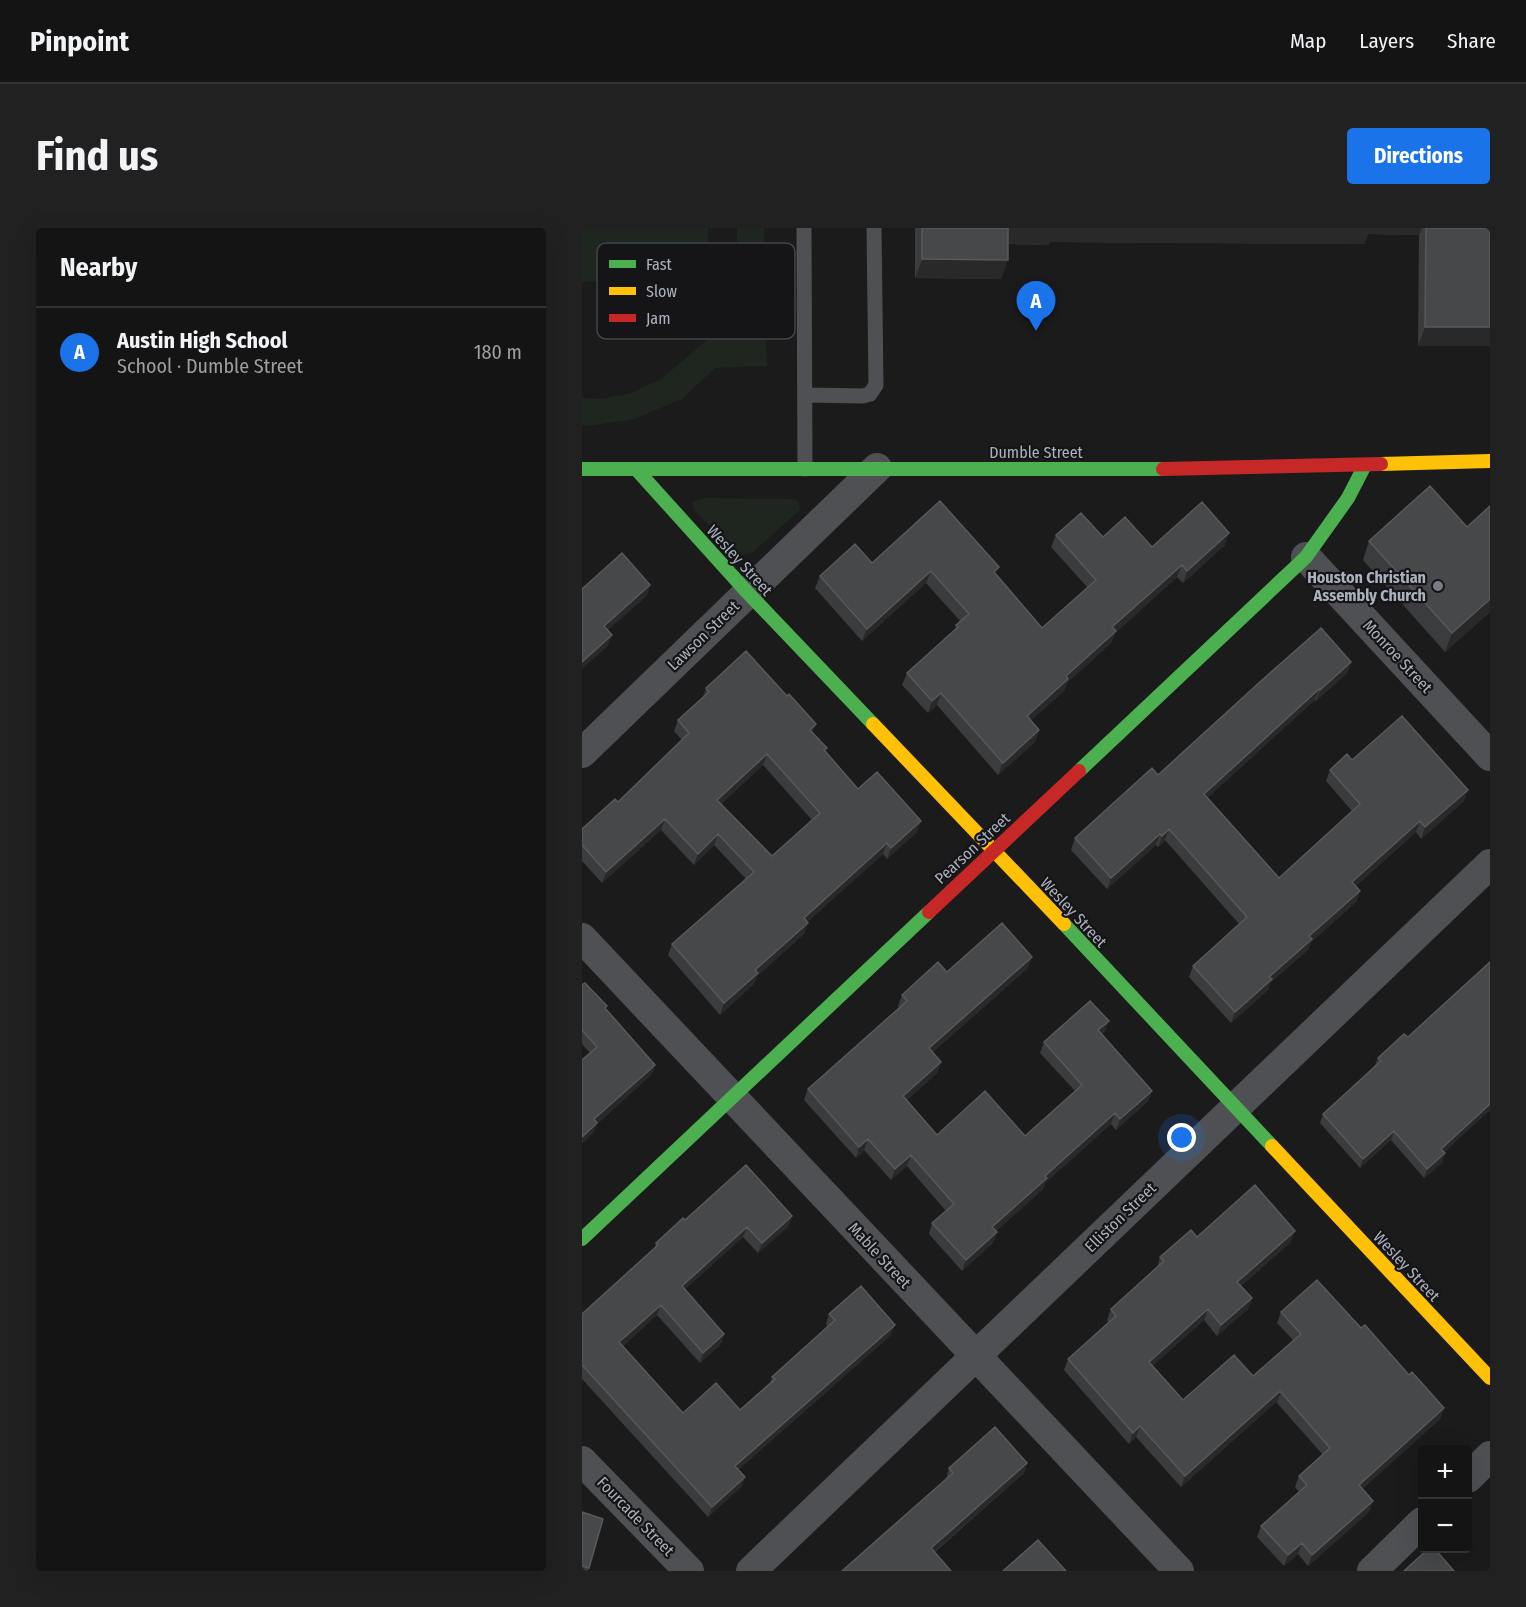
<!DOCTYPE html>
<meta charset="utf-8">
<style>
body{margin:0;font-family:"Fira Sans Condensed",sans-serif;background:#212122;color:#f1f3f6}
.controls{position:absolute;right:18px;bottom:18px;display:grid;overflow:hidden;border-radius:6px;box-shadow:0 6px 24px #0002}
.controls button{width:54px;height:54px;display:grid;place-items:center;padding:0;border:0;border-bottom:2px solid #333334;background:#141414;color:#f1f3f6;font:30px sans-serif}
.you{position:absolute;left:600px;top:910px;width:21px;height:21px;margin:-15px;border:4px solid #fff;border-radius:50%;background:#1a73e8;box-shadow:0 0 0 9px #1a73e833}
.badge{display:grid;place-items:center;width:39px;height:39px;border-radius:50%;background:#1a73e8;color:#fff;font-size:20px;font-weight:700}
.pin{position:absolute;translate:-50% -50px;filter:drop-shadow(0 2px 3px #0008)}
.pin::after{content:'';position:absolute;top:32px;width:21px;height:18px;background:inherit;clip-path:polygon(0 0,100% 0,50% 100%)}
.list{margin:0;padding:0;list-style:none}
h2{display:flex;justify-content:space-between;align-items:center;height:78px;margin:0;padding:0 24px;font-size:26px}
h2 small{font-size:20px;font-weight:400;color:#9d9ea0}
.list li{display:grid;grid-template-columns:39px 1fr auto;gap:18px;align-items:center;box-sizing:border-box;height:90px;padding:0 24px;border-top:2px solid #333334}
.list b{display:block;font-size:22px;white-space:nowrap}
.list p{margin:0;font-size:20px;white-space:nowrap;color:#9d9ea0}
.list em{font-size:20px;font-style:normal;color:#9d9ea0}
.map{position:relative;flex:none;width:908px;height:1343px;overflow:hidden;border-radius:6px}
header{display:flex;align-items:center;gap:36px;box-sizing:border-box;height:84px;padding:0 30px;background:#141414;border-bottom:2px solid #333334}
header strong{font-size:28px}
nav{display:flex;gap:33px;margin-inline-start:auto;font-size:21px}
.intro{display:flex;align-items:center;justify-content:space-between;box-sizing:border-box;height:144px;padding:0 36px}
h1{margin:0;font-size:42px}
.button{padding:15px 27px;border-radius:6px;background:#1a73e8;color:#fff;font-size:21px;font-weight:700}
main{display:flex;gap:36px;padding:0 36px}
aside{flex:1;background:#141414;border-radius:6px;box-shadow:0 6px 24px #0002}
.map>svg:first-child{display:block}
</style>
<header>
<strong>Pinpoint</strong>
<nav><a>Map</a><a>Layers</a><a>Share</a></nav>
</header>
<div class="intro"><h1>Find us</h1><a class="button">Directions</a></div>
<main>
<aside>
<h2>Nearby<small></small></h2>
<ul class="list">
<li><span class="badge">A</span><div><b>Austin High School</b><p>School · Dumble Street</p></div><em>180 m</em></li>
</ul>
</aside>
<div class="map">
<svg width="908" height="1343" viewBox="0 0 908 1343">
<rect width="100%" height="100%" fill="#1b1b1b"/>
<path fill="#1e261f" d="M0 0H126L127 52 0 54Z
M155 0H182L185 138 133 140 100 171 52 191 7 198 0 197V170L14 171 47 166 79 151 124 113 148 66 155 17Z
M122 270 212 271 217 274 218 282 171 324 159 327 152 322 112 282 110 274Z"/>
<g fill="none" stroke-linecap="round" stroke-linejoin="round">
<path stroke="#4f5054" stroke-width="15" d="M222 0 223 241
M223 167 281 168 288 166 294 157 292 0"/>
<path stroke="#4f5054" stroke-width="30" d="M724 329 908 528
M0 525 295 240
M0 710 597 1343
M0 1233 107 1343
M886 1250 908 1228
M169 1343 908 636
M790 1343 840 1294"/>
<path stroke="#4caf50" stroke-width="14" d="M0 241H581
M54 241 165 364 291 496
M497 543 724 329 766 270 783 237
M482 696 690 918
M0 1011 347 684"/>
<path stroke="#ffc107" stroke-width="14" d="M799 236 908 233
M291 496 482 696
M690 918 908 1150"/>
<path stroke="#c62828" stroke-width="14" d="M581 241 799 236
M347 684 497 543"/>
</g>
<path fill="#3b3c3d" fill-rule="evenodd" d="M333 0H908L836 118 837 7 786 6 782 16 468 14 467 17 426 16 419 51 333 50Z
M885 299 908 384 863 424 781 332 787 313Z
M474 307 521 309 570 319 643 317 601 355 595 349 533 405 529 415 485 455 482 463 449 492 457 502 453 514 416 547 355 477 346 485 320 457 325 445 373 402 374 397 379 394 344 355 280 413 233 360 238 348 290 335 414 348 460 400 506 360 469 319Z
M769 434 765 445 734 473 733 472 625 570 697 650 770 583 744 553 748 542 770 532 882 573 839 611 834 604 774 658 778 663 774 674 729 714 726 722 688 755 686 762 649 795 607 749 611 738 657 696 583 612 576 619 574 617 525 661 489 622 493 610 576 547Z
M124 460 231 505 245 520 243 524 276 561 335 604 305 631 301 626 225 694 222 706 175 748 172 756 138 787 86 727 90 716 164 651 132 617 112 637 79 602 20 655 0 633V601L36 574 100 512 92 503 96 492 120 471ZM181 537 230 592 190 628 139 576Z
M446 740 351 824 359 834 355 845 325 872 355 907 443 908 493 863 458 825 462 814 523 804 520 806 570 863 566 873 534 902 529 896 463 955 461 961 414 1003 415 1004 411 1015 380 1043 347 1006 350 995 364 983 325 938 309 952 282 922 274 930 222 872 226 861 317 780 316 778 320 767 365 744Z
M0 757 24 781 73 837 69 847 15 896 11 905 8 825 0 816Z
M826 809 908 882 862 924 860 935 842 950 809 912 778 940 738 895 741 886 792 839 796 830Z
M210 988 206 999 176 1025 161 1009 103 1061 142 1106 139 1116 118 1135 75 1087 41 1118 101 1185 158 1182 188 1155 190 1149 246 1099 244 1096 247 1086 309 1107 156 1242 163 1249 159 1259 126 1289 0 1151V1086L72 1021 74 1015 103 992Z
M615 1009 709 1014 659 1058 670 1070 666 1081 635 1108 622 1092 570 1138 601 1172 671 1148 711 1112 695 1095 699 1084 779 1100 862 1180 858 1191 780 1261 791 1273 787 1284 726 1338 716 1326 702 1338 675 1309 679 1298 717 1264 713 1259 717 1248 741 1227 695 1175H693L599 1259 554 1209 547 1216 482 1142 486 1131 526 1094 525 1092 529 1081 575 1040 578 1029Z
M445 1235 442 1245 353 1324 260 1343 364 1251 367 1240Z
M0 1284 21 1291 6 1343H0Z"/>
<path fill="#292929" d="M425 0H840L837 7 786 6 782 16 468 14 467 17 419 16Z
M340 31 426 32 419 51 333 50Z
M843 99H908V118H836Z
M647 305 643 317 601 355 605 343Z
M600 337 595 349 533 405 529 415 485 455 482 463 441 500 445 488 530 399Z
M349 343 344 355 280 413 285 401Z
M68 357 65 368 18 409 22 398Z
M908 371V384L863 424 870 405Z
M30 407 26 418 0 441V434Z
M769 434 765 445 734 473 738 462Z
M737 461 733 472 618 577 622 566Z
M359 465 355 477 346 485 350 473Z
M234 496 230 507 228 502Z
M457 502 453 514 416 547 421 535Z
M185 526 181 537 131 583 135 572Z
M886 562 882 573 839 611 843 599Z
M83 591 79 602 20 655 24 644Z
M339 593 335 604 305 631 309 620Z
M838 593 834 604 766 665 770 654Z
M587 601 583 612 576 619 580 608Z
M136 606 132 617 112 637 116 626Z
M578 606 574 617 525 661 529 650Z
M305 615 301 626 218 701 222 690Z
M778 663 774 674 729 714 726 722 688 755 686 762 649 795 653 784 727 708Z
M226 695 222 706 175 748 172 756 138 787 142 775 173 742Z
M450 729 446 740 343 831 347 820Z
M527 793 523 804 512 813 516 802Z
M359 834 355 845 317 879 321 868Z
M73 837 69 847 15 896 11 905 0 916V909L12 891Z
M570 863 566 873 534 902 538 891Z
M908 876V882L856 930 859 921Z
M533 885 529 896 463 955 461 961 406 1010 410 999 463 948Z
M812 903 809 912 778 940 781 931Z
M286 911 282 922 274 930 277 919Z
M863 925 860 935 842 950 845 941Z
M329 927 325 938 309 952 313 941Z
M210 988 206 999 176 1025 180 1015Z
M165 999 161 1009 96 1068 100 1058Z
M713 1003 709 1014 651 1065 655 1054Z
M415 1004 411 1015 380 1043 384 1032Z
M670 1070 666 1081 635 1108 639 1097Z
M79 1077 75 1087 34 1124 37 1114Z
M626 1081 622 1092 563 1145 567 1134Z
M313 1097 309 1107 149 1248 153 1238Z
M142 1106 139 1116 118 1135 121 1125Z
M697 1164H699L695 1175H693L599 1259 603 1248Z
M862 1180 858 1191 773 1268 777 1257Z
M558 1198 554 1209 547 1216 551 1205Z
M445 1235 442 1245 345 1330 349 1320Z
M163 1249 159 1259 126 1289 130 1279Z
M791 1273 787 1284 726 1338 730 1327Z
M720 1315 716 1326 702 1338 706 1327Z"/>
<path fill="#47484a" stroke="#57595c" stroke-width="1.5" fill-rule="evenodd" d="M340 0H426V32L340 31Z
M844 0H908V99H843Z
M848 258 885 299 908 278V371L870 405 787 313Z
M358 273 417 339 412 344 460 400 514 352 474 307 499 285 521 309 543 289 570 319 620 274 647 305 605 343 600 337 530 399 534 403 484 448 486 451 445 488 457 502 421 535 359 465 350 473 325 445 376 399 374 397 387 386 349 343 285 401 238 348 273 316 290 335Z
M40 325 68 357 22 398 30 407 0 434V361Z
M739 400 769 434 738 462 737 461 622 566 697 650 778 576 748 542 765 526 770 532 820 488 886 562 843 599 838 593 770 654 778 663 727 708 730 711 687 749 690 751 653 784 611 738 665 689 587 601 580 608 578 606 529 650 493 610 570 540 576 547 679 453Z
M164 423 205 468 207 466 234 496 228 502 245 520 242 522 276 561 295 544 339 593 309 620 305 615 222 690 226 695 173 742 176 745 142 775 90 716 172 644 136 606 116 626 83 591 24 644 0 617V601L33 571 36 574 107 505 96 492 127 464 124 460ZM185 526 238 585 190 628 135 572Z
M420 695 450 729 347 820 359 834 321 868 355 907 403 863 443 908 500 857 462 814 508 773 527 793 516 802 570 863 538 891 533 885 463 948 465 950 410 999 415 1004 384 1032 350 995 372 976 329 927 313 941 286 911 277 919 226 861 325 773 320 767 356 734 365 744Z
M908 734V876L859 921 863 925 845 941 812 903 781 931 741 886 799 833 796 830 822 806 826 809Z
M3 755 25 778 23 780 73 837 12 891 15 895 0 909V832L15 819 0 802V757Z
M164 937 210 988 180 1015 165 999 100 1058 142 1106 121 1125 79 1077 37 1114 101 1185 134 1155 158 1182 193 1151 190 1149 253 1092 247 1086 279 1058 313 1097 153 1238 163 1249 130 1279 0 1137V1086L76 1017 74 1015 101 990 103 992Z
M673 957 713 1003 655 1054 670 1070 639 1097 626 1081 567 1134 601 1172 652 1127 671 1148 719 1106 699 1084 735 1052 779 1100 783 1097 827 1147 830 1144 862 1180 777 1257 791 1273 730 1327 720 1315 706 1327 679 1298 725 1257 717 1248 748 1220 699 1164H697L603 1248 558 1198 551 1205 486 1131 534 1088 529 1081 582 1033 578 1029 609 1002 615 1009Z
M413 1199 445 1235 349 1320 369 1343H260L371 1245 367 1240Z
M0 1284 21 1291 7 1340 0 1338Z
M456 1312 484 1343H421Z
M847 1320H852L872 1343H822Z"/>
<circle fill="#797c84" stroke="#151517" stroke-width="2" cx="856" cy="358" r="6"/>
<g text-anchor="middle" stroke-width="4.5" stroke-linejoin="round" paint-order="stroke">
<g font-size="16" fill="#abb1bd" stroke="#151517">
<text x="454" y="230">Dumble Street</text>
<text transform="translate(158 332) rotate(48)" y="6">Wesley Street</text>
<text transform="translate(121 407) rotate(-44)" y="6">Lawson Street</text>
<text transform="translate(816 428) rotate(47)" y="6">Monroe Street</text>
<text transform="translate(390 620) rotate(-43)" y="6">Pearson Street</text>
<text transform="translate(492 684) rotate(47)" y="6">Wesley Street</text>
<text transform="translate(538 989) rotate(-44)" y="6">Elliston Street</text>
<text transform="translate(298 1027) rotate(47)" y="6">Mable Street</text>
<text transform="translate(825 1038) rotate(47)" y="6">Wesley Street</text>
<text transform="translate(54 1288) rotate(46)" y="6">Fourcade Street</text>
</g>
<g font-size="16" font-weight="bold" fill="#abb1bd" stroke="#151517" text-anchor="end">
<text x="844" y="355">Houston Christian<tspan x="844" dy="18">Assembly Church</tspan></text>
</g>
</g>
<rect x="15" y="15" width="198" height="96" rx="9" fill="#151517" stroke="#424449" stroke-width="1.5"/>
<rect x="27" y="32" width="27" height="8" fill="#4caf50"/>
<rect x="27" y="59" width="27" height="8" fill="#ffc107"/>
<rect x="27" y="86" width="27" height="8" fill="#c62828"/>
<g font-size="16" fill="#abb1bd">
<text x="64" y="42">Fast</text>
<text x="64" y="69">Slow</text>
<text x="64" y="96">Jam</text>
</g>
</svg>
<div class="controls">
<button>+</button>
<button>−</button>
</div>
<div class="you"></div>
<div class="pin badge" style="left:454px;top:103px">A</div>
</div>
</main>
